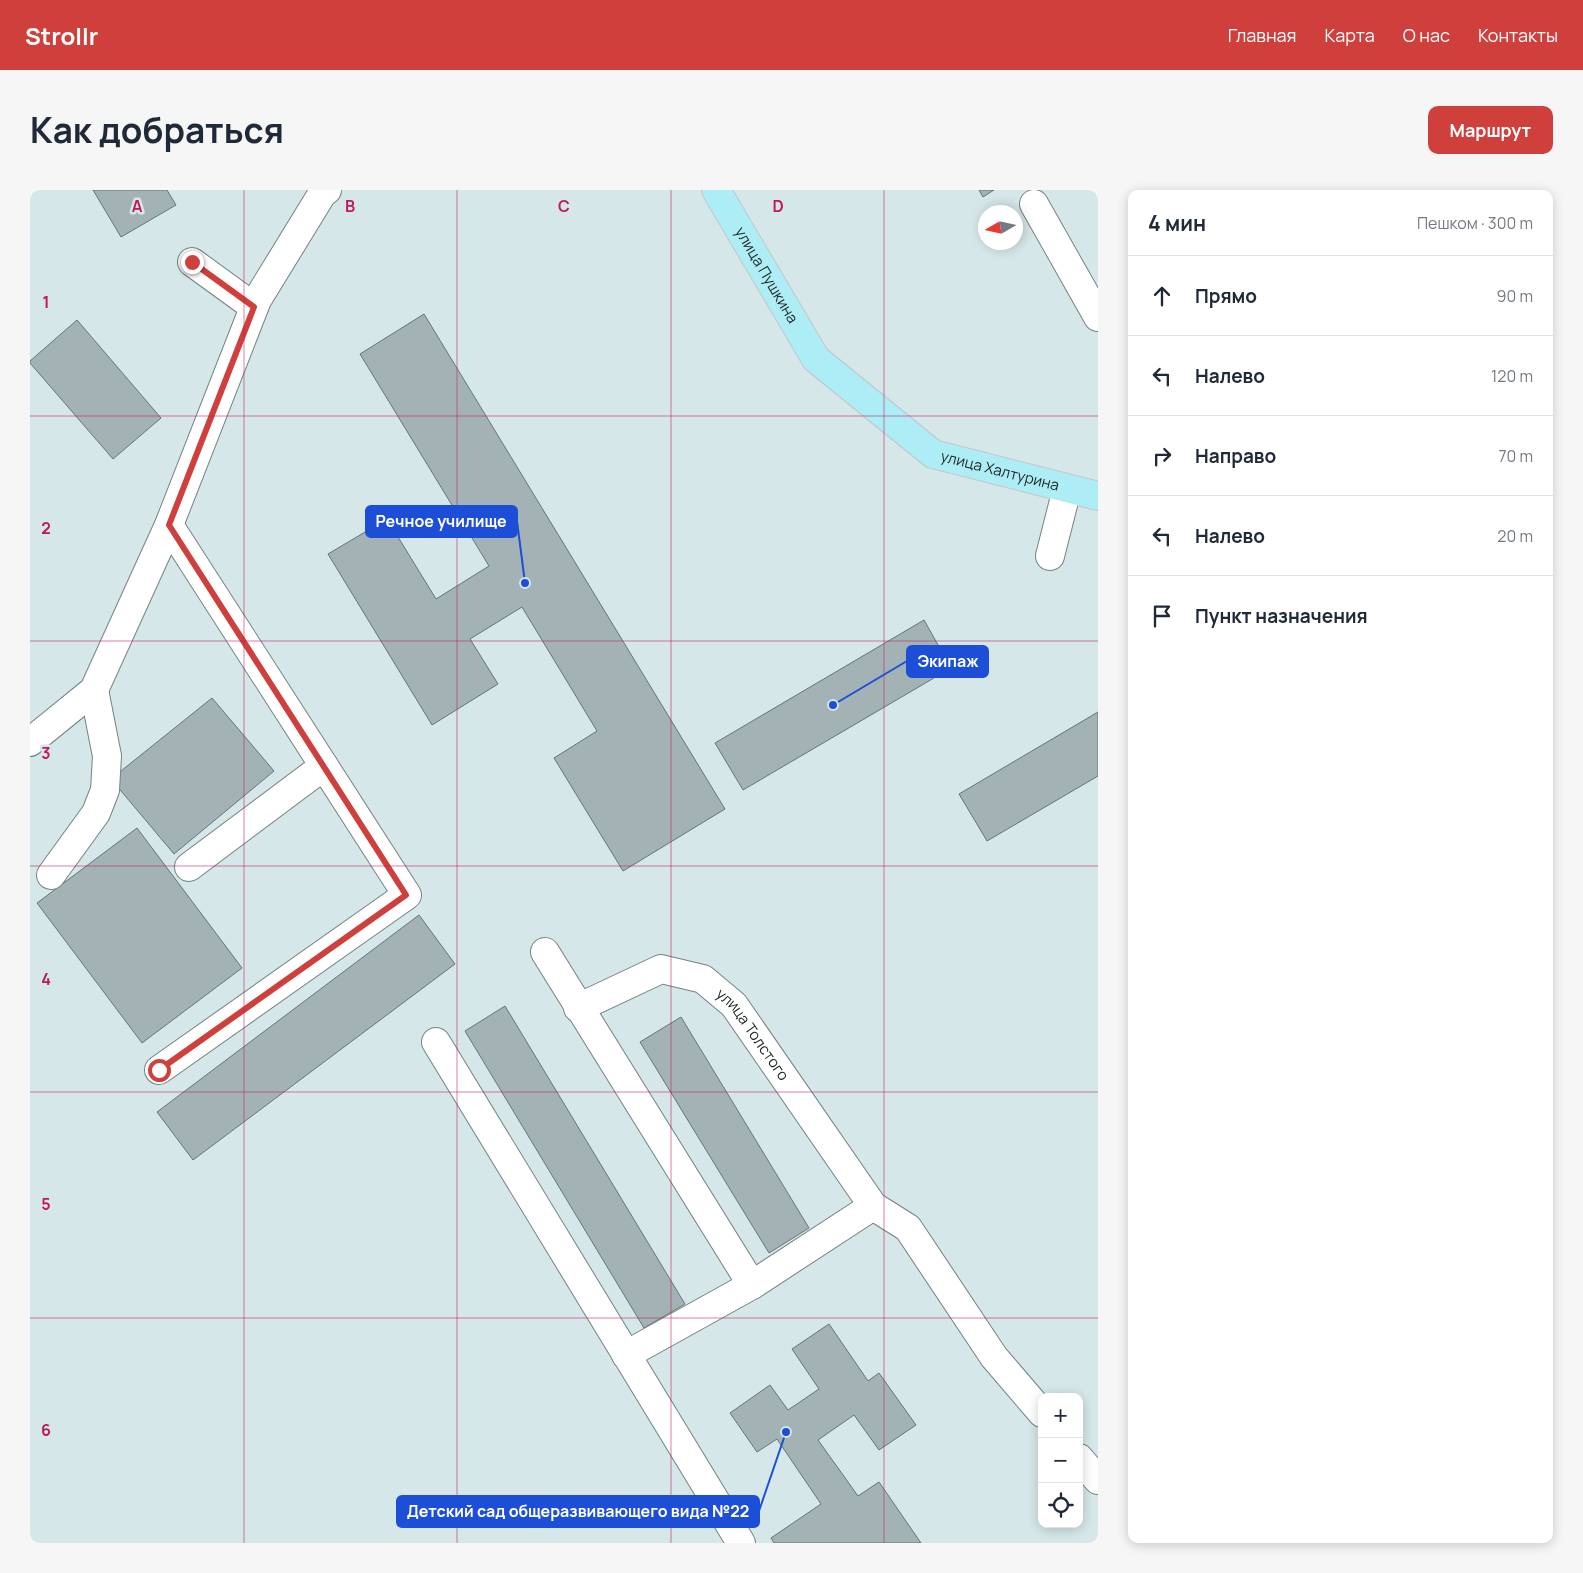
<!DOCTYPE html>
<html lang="ru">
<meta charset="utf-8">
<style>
body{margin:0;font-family:Manrope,sans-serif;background:#f6f6f7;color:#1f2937}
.controls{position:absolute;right:15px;bottom:15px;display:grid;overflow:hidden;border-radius:10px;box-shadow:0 2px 12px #0003}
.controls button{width:45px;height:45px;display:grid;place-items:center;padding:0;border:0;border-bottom:1px solid #e0e1e3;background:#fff;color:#1f2937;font:25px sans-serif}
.compass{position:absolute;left:948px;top:15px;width:45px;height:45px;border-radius:50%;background:#fff;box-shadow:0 2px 12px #0003;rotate:261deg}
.stop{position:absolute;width:15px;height:15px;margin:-11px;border:4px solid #cf403d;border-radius:50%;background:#fff}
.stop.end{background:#cf403d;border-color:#fff;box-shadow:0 1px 5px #0008}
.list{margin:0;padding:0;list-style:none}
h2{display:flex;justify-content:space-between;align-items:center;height:65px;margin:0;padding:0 20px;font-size:21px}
h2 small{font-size:16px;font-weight:400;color:#747a83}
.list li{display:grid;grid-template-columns:32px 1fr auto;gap:15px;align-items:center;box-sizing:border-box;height:80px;padding:0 20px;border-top:1px solid #e0e1e3}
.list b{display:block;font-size:19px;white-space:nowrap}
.list em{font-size:16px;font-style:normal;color:#747a83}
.icon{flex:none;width:28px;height:28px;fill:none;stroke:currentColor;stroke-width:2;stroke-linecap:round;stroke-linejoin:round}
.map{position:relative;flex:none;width:1068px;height:1353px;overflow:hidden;border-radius:10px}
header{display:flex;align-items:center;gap:30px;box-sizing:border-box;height:70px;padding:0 25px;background:#cf403d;color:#fff}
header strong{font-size:24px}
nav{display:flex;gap:28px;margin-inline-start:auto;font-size:18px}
.intro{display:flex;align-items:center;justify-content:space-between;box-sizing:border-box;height:120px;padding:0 30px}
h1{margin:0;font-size:35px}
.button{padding:12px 22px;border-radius:10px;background:#cf403d;color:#fff;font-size:18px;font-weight:700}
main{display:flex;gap:30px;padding:0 30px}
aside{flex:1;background:#fff;border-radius:10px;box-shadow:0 2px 12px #0003}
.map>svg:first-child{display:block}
</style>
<header>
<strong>Strollr</strong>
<nav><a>Главная</a><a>Карта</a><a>О нас</a><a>Контакты</a></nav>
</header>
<div class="intro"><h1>Как добраться</h1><a class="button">Маршрут</a></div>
<main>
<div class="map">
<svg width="1068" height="1353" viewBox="0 0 1068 1353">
<rect width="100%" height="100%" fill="#d5e7e9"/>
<path fill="#a3b3b5" stroke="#657577" d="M63 0H137L146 15 91 47Z
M949 0H964L953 7Z
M394 124 695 619 593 681 524 568 567 541 492 417 440 449 468 494 402 535 298 364 357 329 406 409 459 376 330 164Z
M47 130 131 228 83 269 0 173V171Z
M894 430 921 478 713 600 685 553Z
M182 508 244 581 144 664 81 589Z
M1068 522V586L957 651 929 604Z
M107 638 212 778 112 853 7 713Z
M389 725 425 774 163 970 127 922Z
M475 816 655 1114 614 1138 435 841Z
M651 827 779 1038 739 1063 610 852Z
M799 1134 838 1191 849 1183 886 1235 849 1260 824 1225 788 1250 828 1306 849 1292 891 1353H744L741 1348 791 1314 747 1249 727 1262 700 1223 740 1195 758 1220 789 1199 762 1159Z"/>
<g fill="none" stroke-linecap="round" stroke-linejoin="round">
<defs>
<g id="minor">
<path d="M1004 14 1068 127"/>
<path d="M162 72 224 117"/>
<path d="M1020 366 1037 299"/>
<path d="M0 552 64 500 139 335 227 110 292 4 297 0"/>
<path d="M159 677 294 576"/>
<path d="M21 685 66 623 75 600 77 566 64 500"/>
<path d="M515 762 722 1095"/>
<path id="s1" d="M548 818 631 779 673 789 704 815 843 1016 878 1038 964 1167 1012 1223"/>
<path d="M406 852 711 1353"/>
<path d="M129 880 377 705 139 335"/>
<path d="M596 1165 722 1095 843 1016"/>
<path d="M1049 1268 1068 1290"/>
</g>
<g id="major">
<path id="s2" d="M686 0 786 169 903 264 1068 306"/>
</g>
</defs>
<use href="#minor" stroke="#738385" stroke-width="30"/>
<use href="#major" stroke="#c4c6c7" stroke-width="30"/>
<use href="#minor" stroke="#fff" stroke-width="28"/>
<use href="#major" stroke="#adedf5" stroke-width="28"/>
</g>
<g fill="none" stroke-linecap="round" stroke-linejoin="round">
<path stroke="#cf403d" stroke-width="6" d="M129 880 376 705 139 335 224 117 162 72"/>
</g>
<path fill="none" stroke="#c2185b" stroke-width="1" stroke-opacity="0.55" d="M214 0V1353M427 0V1353M641 0V1353M854 0V1353M0 226H1068M0 451H1068M0 676H1068M0 902H1068M0 1128H1068"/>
<g text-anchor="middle" stroke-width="5" stroke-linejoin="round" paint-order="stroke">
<g font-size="15" fill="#1e2526" stroke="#d5e7e9">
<text dy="5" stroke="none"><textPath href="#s2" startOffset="99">улица Пушкина</textPath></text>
<text dy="5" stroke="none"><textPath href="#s2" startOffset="416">улица Халтурина</textPath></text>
<text dy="5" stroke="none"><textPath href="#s1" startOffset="210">улица Толстого</textPath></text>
</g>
</g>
<g font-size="16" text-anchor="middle" font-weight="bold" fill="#c2185b" stroke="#d5e7e9" stroke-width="5" stroke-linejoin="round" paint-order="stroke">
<text x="107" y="22">A</text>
<text x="320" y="22">B</text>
<text x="534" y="22">C</text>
<text x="748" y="22">D</text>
<text x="16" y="118">1</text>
<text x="16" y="344">2</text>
<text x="16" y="569">3</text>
<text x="16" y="795">4</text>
<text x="16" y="1020">5</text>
<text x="16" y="1246">6</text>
</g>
<path fill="none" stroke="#1d4ed8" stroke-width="2" d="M495 393L487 331M803 515L877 471M756 1242L729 1321"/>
<g fill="#1d4ed8" stroke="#d5e7e9" stroke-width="2">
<circle cx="495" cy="393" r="5"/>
<circle cx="803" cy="515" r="5"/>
<circle cx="756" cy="1242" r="5"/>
</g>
<g fill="#1d4ed8" stroke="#1d4ed8" stroke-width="2">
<rect x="336" y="316" width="151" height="31" rx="5"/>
<rect x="877" y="456" width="81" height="31" rx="5"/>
<rect x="367" y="1306" width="362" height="31" rx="5"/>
</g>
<g font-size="16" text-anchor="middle" font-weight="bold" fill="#fff">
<text x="411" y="337">Речное училище</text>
<text x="918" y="477">Экипаж</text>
<text x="548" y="1327">Детский сад общеразвивающего вида №22</text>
</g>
</svg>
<div class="controls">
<button>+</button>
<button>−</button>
<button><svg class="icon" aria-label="locate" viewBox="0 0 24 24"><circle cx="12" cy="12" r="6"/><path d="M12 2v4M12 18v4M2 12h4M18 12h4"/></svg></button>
</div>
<svg class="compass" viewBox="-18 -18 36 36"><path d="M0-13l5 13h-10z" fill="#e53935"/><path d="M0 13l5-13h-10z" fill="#747a83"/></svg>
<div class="stop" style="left:129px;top:880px"></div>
<div class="stop end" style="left:162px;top:72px"></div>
</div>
<aside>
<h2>4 мин<small>Пешком · 300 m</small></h2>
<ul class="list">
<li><svg class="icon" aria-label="ahead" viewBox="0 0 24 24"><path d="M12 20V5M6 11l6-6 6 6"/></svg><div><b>Прямо</b></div><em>90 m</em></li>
<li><svg class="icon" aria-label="left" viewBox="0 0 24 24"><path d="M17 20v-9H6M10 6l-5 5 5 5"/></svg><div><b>Налево</b></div><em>120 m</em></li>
<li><svg class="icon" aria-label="right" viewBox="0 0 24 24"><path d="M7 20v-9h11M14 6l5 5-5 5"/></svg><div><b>Направо</b></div><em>70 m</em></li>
<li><svg class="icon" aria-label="left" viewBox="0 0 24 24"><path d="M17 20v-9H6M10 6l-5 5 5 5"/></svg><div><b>Налево</b></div><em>20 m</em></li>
<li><svg class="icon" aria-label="arrive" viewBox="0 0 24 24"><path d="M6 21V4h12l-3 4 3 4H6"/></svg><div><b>Пункт назначения</b></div></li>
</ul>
</aside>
</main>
